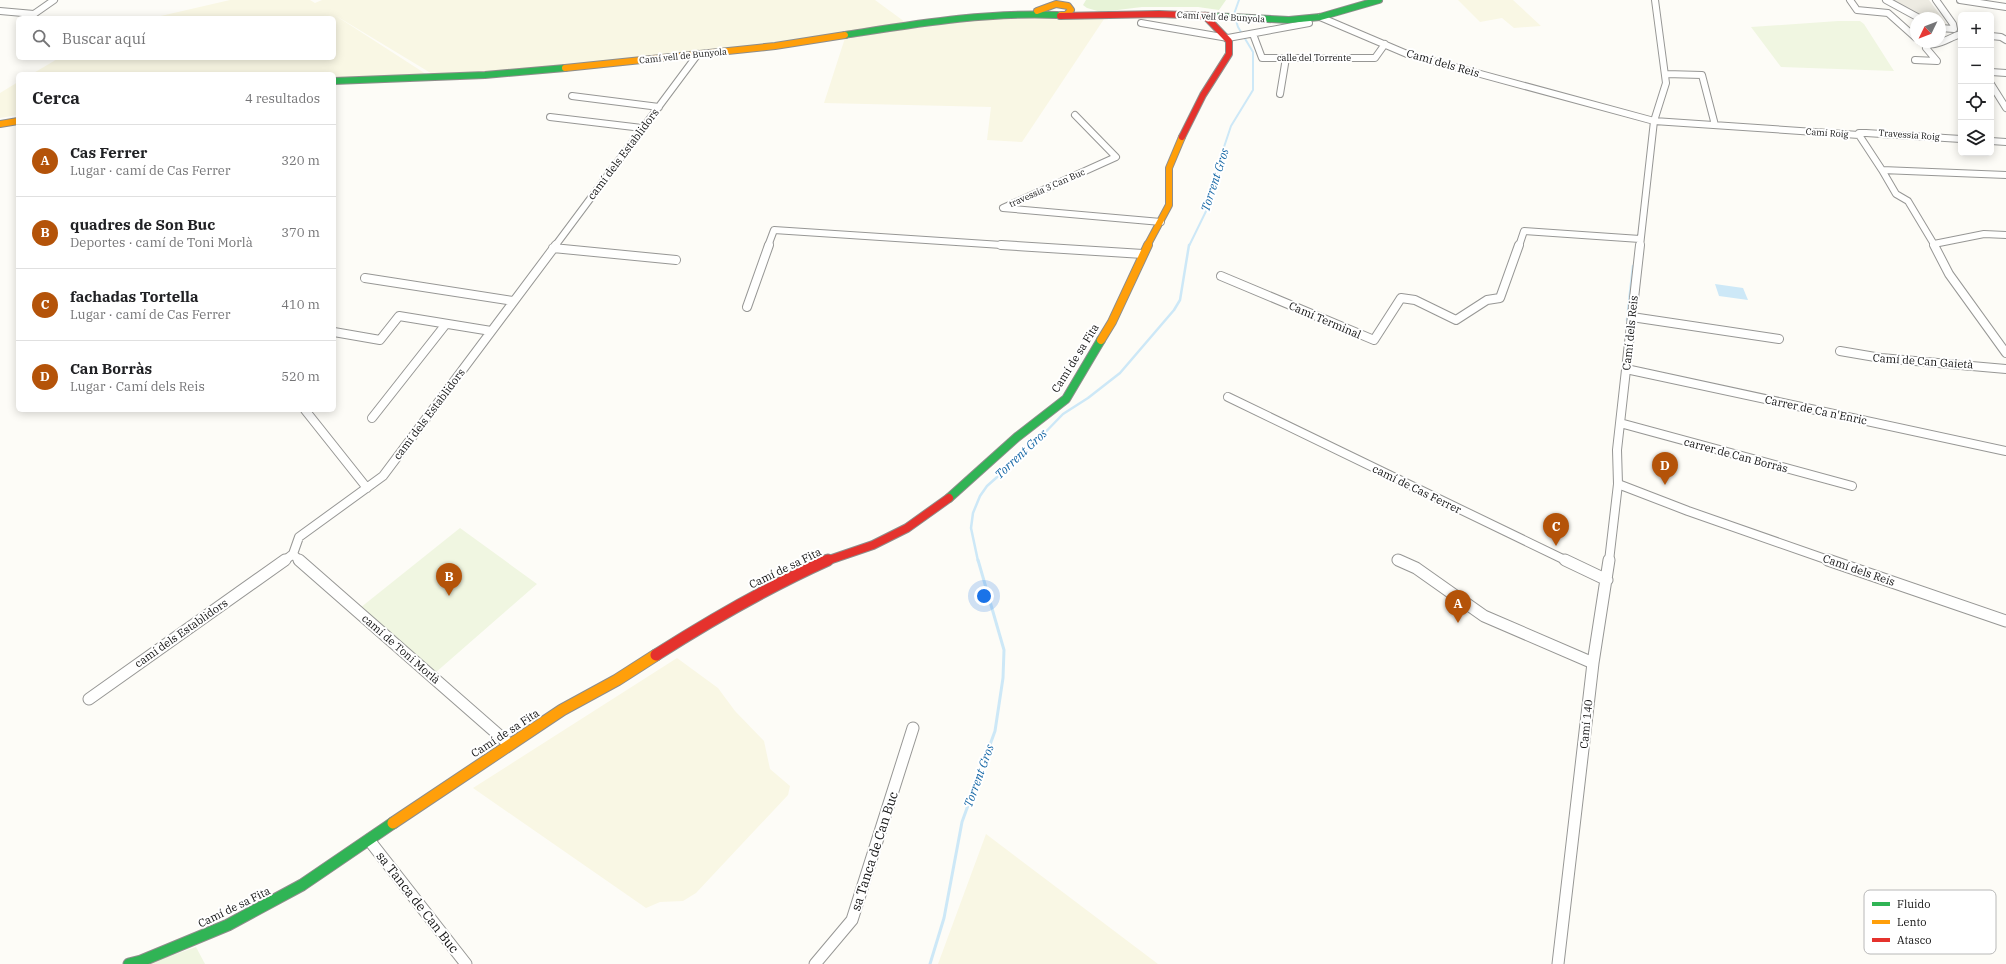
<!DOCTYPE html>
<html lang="es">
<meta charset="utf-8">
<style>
body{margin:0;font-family:"IBM Plex Serif",serif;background:#f6f6f6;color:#202124}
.controls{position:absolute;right:12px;top:12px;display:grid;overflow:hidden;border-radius:6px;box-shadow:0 2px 10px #0003}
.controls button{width:36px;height:36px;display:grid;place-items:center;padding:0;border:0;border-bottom:1px solid #e0e0e0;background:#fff;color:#202124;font:20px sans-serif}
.compass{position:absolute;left:1910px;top:12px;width:36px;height:36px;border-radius:50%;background:#fff;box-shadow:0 2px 10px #0003;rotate:227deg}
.you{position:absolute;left:984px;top:596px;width:14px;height:14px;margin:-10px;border:3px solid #fff;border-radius:50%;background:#1a73e8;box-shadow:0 0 0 6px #1a73e833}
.badge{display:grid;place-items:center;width:26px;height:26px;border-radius:50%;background:#b45309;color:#fff;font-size:13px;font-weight:700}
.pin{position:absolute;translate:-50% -33px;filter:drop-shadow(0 1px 2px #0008)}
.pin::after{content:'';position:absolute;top:21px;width:14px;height:12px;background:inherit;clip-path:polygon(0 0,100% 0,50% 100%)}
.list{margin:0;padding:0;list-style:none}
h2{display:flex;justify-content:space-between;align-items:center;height:52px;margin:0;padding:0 16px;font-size:17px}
h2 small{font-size:13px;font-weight:400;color:#757577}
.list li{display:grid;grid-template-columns:26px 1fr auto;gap:12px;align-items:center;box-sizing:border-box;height:72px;padding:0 16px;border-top:1px solid #e0e0e0}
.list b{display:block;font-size:15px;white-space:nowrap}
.list p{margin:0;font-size:13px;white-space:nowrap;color:#757577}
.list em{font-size:13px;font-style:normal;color:#757577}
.icon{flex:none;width:22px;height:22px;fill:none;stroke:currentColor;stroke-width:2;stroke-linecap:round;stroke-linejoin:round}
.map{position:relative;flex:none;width:2006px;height:964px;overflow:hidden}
.search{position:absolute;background:#fff;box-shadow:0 2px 10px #0003;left:16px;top:16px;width:320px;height:44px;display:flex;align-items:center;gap:10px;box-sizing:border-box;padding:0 14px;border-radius:6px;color:#757577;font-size:15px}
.panel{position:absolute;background:#fff;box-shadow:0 2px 10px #0003;left:16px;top:72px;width:320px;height:340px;border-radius:6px}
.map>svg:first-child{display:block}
</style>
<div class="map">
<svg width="2006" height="964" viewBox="0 0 2006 964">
<rect width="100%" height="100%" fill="#fdfcf7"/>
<path fill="#f9f7e4" d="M230 0H310L315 3 322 0H875L905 22 791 41 589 63 483 73 434 75 333 14 429 76 334 78V74H32L59 58H334V18H152Z
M1458 0H1513L1541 26 1514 28 1502 18 1480 22Z
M994 17H1069L1104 19 1022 142 987 140 991 107 824 103 845 38Z
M18 82V115L0 118V93Z
M677 658 718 688 735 711 764 741 770 769 790 786 788 795 696 893 683 901 660 902 646 908 473 788Z
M986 834 1158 964H938Z"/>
<path fill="#e7f3d7" d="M1086 0H1226L1219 10 1198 7H1142L1101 12 1087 8 1083 5Z"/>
<path fill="#f0f6e1" d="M1838 21H1860L1864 24 1894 71 1781 67 1751 27Z
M460 528 537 584 435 673 360 608Z
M196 947 205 964H147Z"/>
<path fill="#edebe2" d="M1892 0H1929L1948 26H1940V18H1925Z"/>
<path fill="#cde8f7" d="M1715 284 1743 288 1748 300 1719 296Z"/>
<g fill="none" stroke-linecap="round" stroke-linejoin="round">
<path stroke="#cde8f7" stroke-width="2" d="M1189 246 1211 201 1223 150 1231 126 1253 90V52L1238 27 1234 14 1239 0"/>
<path stroke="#cde8f7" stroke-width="2.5" d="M1627 320 1633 266
M978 561 971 528 973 513 980 496 987 486 1031 447 1063 414 1088 398 1120 373 1174 310 1180 300 1189 245"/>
<path stroke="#cde8f7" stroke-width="3" d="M930 964 944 918 962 822 995 731 1003 678 1004 650 978 560"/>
<defs>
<path id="street-far2" d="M1850 0 1857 10 1888 13 1916 38
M1886 0 1919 18
M1936 0 1953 24 1954 29 1940 28
M1960 0 2006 7
M0 11 34 14 54 0
M1320 17 1407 54 1654 121 1859 135 1882 170 2006 175
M1141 23 1228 38 1309 23
M1253 34 1262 58H1375L1385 44
M1991 36 2001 37 2006 40
M1921 42C1936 49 1947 38 1961 34
M1915 60 1937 61 1926 48 1928 46
M1991 72 2006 73
M1666 74 1702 75 1715 125
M1991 84 2006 108
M1280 94 1286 58
M572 96 659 107
M1075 115 1116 157 1003 208 1161 222
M550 117 642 128
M1859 135V133H1866L1961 139
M1991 141 2006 142
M1882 170 1896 194 1908 201 1935 246
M1934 244 1984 234 2006 235
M555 246 698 54
M768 246 774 230 1017 246
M1519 246 1524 231 1640 239
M1640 246 1654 121 1666 83 1655 0"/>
<path id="street-far1" d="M1001 245 1143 254
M1934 245 1949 274 2006 353
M553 248 676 260
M1221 276 1374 340 1401 298 1415 300 1456 320 1487 300 1500 298 1519 245
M365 278 513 301
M747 307 769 245
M1632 317 1779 339
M334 332 380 340 399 316 491 331
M1840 351 1881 358 2006 369
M1626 369 2006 451
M1228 397 1567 561
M305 410 367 488
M372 418 446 324
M1620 423 1852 486
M1618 484 1688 511 1831 561
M293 554 300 561
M284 561 293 554 299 537 383 476 556 245
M1609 561 1618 484 1617 450 1640 245"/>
<path id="street" d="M299 560 509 744
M1398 560 1416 568 1484 616 1593 663
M1565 560 1607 580
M1828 560 2006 621
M89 699 285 560
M369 840 466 964
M815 964 852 920 913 728
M1558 964 1593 663 1609 560"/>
<path id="fast-far2" d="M1211 16 1289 20 1320 17 1379 0
M845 35C916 24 985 12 1057 15
M334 81 485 75 565 68"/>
<path id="fast-far1" d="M949 498 1017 437 1066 399 1101 340"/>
<path id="fast" d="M129 964 141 961 228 925 302 885 393 823"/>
<path id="slow-far2" d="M1037 11 1056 4 1068 6 1071 10 1066 15H1061
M565 68 775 46 845 35
M0 124 18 121
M1147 246 1169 205V168L1182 137"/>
<path id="slow-far1" d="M1101 340 1112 322 1148 245"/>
<path id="slow" d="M393 823 562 710 617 680 656 655"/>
<path id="jam-far2" d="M1060 16 1159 14 1211 16
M1182 137 1203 95 1229 54V41L1205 16"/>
<path id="jam-far1" d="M826 561 873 545 907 528 949 498"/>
<path id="jam" d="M656 655C711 620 768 587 828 560"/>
</defs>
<use href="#street-far2" stroke="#979795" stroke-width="8"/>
<use href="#street-far1" stroke="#979795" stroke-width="10"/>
<use href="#street" stroke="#979795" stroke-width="13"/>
<use href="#fast-far2" stroke="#8e8d8b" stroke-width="8"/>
<use href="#fast-far1" stroke="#8e8d8b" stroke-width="10"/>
<use href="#fast" stroke="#8e8d8b" stroke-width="13"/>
<use href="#slow-far2" stroke="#8e8d8b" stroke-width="8"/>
<use href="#slow-far1" stroke="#8e8d8b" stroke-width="10"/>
<use href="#slow" stroke="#8e8d8b" stroke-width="13"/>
<use href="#jam-far2" stroke="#8e8d8b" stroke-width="8"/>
<use href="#jam-far1" stroke="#8e8d8b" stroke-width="10"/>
<use href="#jam" stroke="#8e8d8b" stroke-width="13"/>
<use href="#street-far2" stroke="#fffffe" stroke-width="6"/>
<use href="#street-far1" stroke="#fffffe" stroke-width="8"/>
<use href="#street" stroke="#fffffe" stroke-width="11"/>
<use href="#fast-far2" stroke="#30b455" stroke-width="6"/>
<use href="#fast-far1" stroke="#30b455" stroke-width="8"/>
<use href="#fast" stroke="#30b455" stroke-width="11"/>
<use href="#slow-far2" stroke="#ff9f0a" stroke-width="6"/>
<use href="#slow-far1" stroke="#ff9f0a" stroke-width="8"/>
<use href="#slow" stroke="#ff9f0a" stroke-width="11"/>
<use href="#jam-far2" stroke="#e5322d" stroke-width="6"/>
<use href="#jam-far1" stroke="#e5322d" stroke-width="8"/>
<use href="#jam" stroke="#e5322d" stroke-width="11"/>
</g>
<g text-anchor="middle" stroke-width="4" stroke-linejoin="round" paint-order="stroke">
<g font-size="9" fill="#111" stroke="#fff">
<text transform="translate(1221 17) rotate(3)" y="3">Camí vell de Bunyola</text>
<text transform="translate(683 56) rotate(-6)" y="3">Camí vell de Bunyola</text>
<text x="1314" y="61">calle del Torrente</text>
<text transform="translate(1827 133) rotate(4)" y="3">Camí Roig</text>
<text transform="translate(1909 135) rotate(4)" y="3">Travessia Roig</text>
<text transform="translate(1047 188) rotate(-24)" y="3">travessia 3 Can Buc</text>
</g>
<g font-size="11" fill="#111" stroke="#fff">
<text transform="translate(1443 63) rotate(16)" y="4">Camí dels Reis</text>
<text transform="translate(623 154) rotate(-53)" y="4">camí dels Establidors</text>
<text transform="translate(1325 320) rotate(23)" y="4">Camí Terminal</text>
<text transform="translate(1630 333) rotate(-84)" y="4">Camí dels Reis</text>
<text transform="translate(1075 358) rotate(-58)" y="4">Camí de sa Fita</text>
<text transform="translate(1923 361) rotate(4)" y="4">Camí de Can Gaietà</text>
<text transform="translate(1816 410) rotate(12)" y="4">Carrer de Ca n'Enric</text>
<text transform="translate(429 414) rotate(-53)" y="4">camí dels Establidors</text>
<text transform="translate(1736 455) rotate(15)" y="4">carrer de Can Borràs</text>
<text transform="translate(1417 489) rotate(26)" y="4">camí de Cas Ferrer</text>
<text transform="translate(785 568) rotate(-26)" y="4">Camí de sa Fita</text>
<text transform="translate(1859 570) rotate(19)" y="4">Camí dels Reis</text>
<text transform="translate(181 633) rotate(-35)" y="4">camí dels Establidors</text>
<text transform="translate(401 649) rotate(41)" y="4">camí de Toni Morlà</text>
<text transform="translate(1586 724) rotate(-84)" y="4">Camí 140</text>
<text transform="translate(505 733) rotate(-33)" y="4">Camí de sa Fita</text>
<text transform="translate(234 907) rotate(-26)" y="4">Camí de sa Fita</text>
</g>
<g font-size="12" font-style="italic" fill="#1768a6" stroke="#fff">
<text transform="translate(1215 180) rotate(-72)" y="4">Torrent Gros</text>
<text transform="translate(1021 454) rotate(-43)" y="4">Torrent Gros</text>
<text transform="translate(979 776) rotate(-70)" y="4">Torrent Gros</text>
</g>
<g font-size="13" fill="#111" stroke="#fff">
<text transform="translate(874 851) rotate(-72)" y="5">sa Tanca de Can Buc</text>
<text transform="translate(418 902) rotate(52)" y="5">sa Tanca de Can Buc</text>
</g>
</g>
<rect x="1864" y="890" width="132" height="64" rx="6" fill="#fff" stroke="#b8b8b8" stroke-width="1"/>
<rect x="1872" y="902" width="18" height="4" fill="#30b455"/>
<rect x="1872" y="920" width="18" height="4" fill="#ff9f0a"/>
<rect x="1872" y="938" width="18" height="4" fill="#e5322d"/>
<g font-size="11" fill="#111">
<text x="1897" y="908">Fluido</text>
<text x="1897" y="926">Lento</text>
<text x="1897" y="944">Atasco</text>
</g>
</svg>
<div class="controls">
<button>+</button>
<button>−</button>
<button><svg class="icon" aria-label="locate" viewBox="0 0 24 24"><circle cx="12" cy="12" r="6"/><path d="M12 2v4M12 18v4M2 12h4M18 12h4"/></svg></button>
<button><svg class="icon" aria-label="layers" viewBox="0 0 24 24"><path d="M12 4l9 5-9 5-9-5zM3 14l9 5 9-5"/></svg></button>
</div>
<svg class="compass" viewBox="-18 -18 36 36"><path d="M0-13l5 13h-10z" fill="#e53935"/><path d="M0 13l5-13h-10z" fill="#757577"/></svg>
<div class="you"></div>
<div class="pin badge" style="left:1458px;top:623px">A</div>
<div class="pin badge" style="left:449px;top:596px">B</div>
<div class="pin badge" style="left:1556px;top:546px">C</div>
<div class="pin badge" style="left:1665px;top:485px">D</div>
<div class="search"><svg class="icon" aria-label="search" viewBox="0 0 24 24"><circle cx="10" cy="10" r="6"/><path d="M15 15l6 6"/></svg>Buscar aquí</div>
<section class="panel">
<h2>Cerca<small>4 resultados</small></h2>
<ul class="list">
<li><span class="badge">A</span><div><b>Cas Ferrer</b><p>Lugar · camí de Cas Ferrer</p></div><em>320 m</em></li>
<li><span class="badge">B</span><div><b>quadres de Son Buc</b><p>Deportes · camí de Toni Morlà</p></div><em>370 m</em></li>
<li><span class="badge">C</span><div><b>fachadas Tortella</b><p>Lugar · camí de Cas Ferrer</p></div><em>410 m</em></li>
<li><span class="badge">D</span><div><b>Can Borràs</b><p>Lugar · Camí dels Reis</p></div><em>520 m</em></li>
</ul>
</section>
</div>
